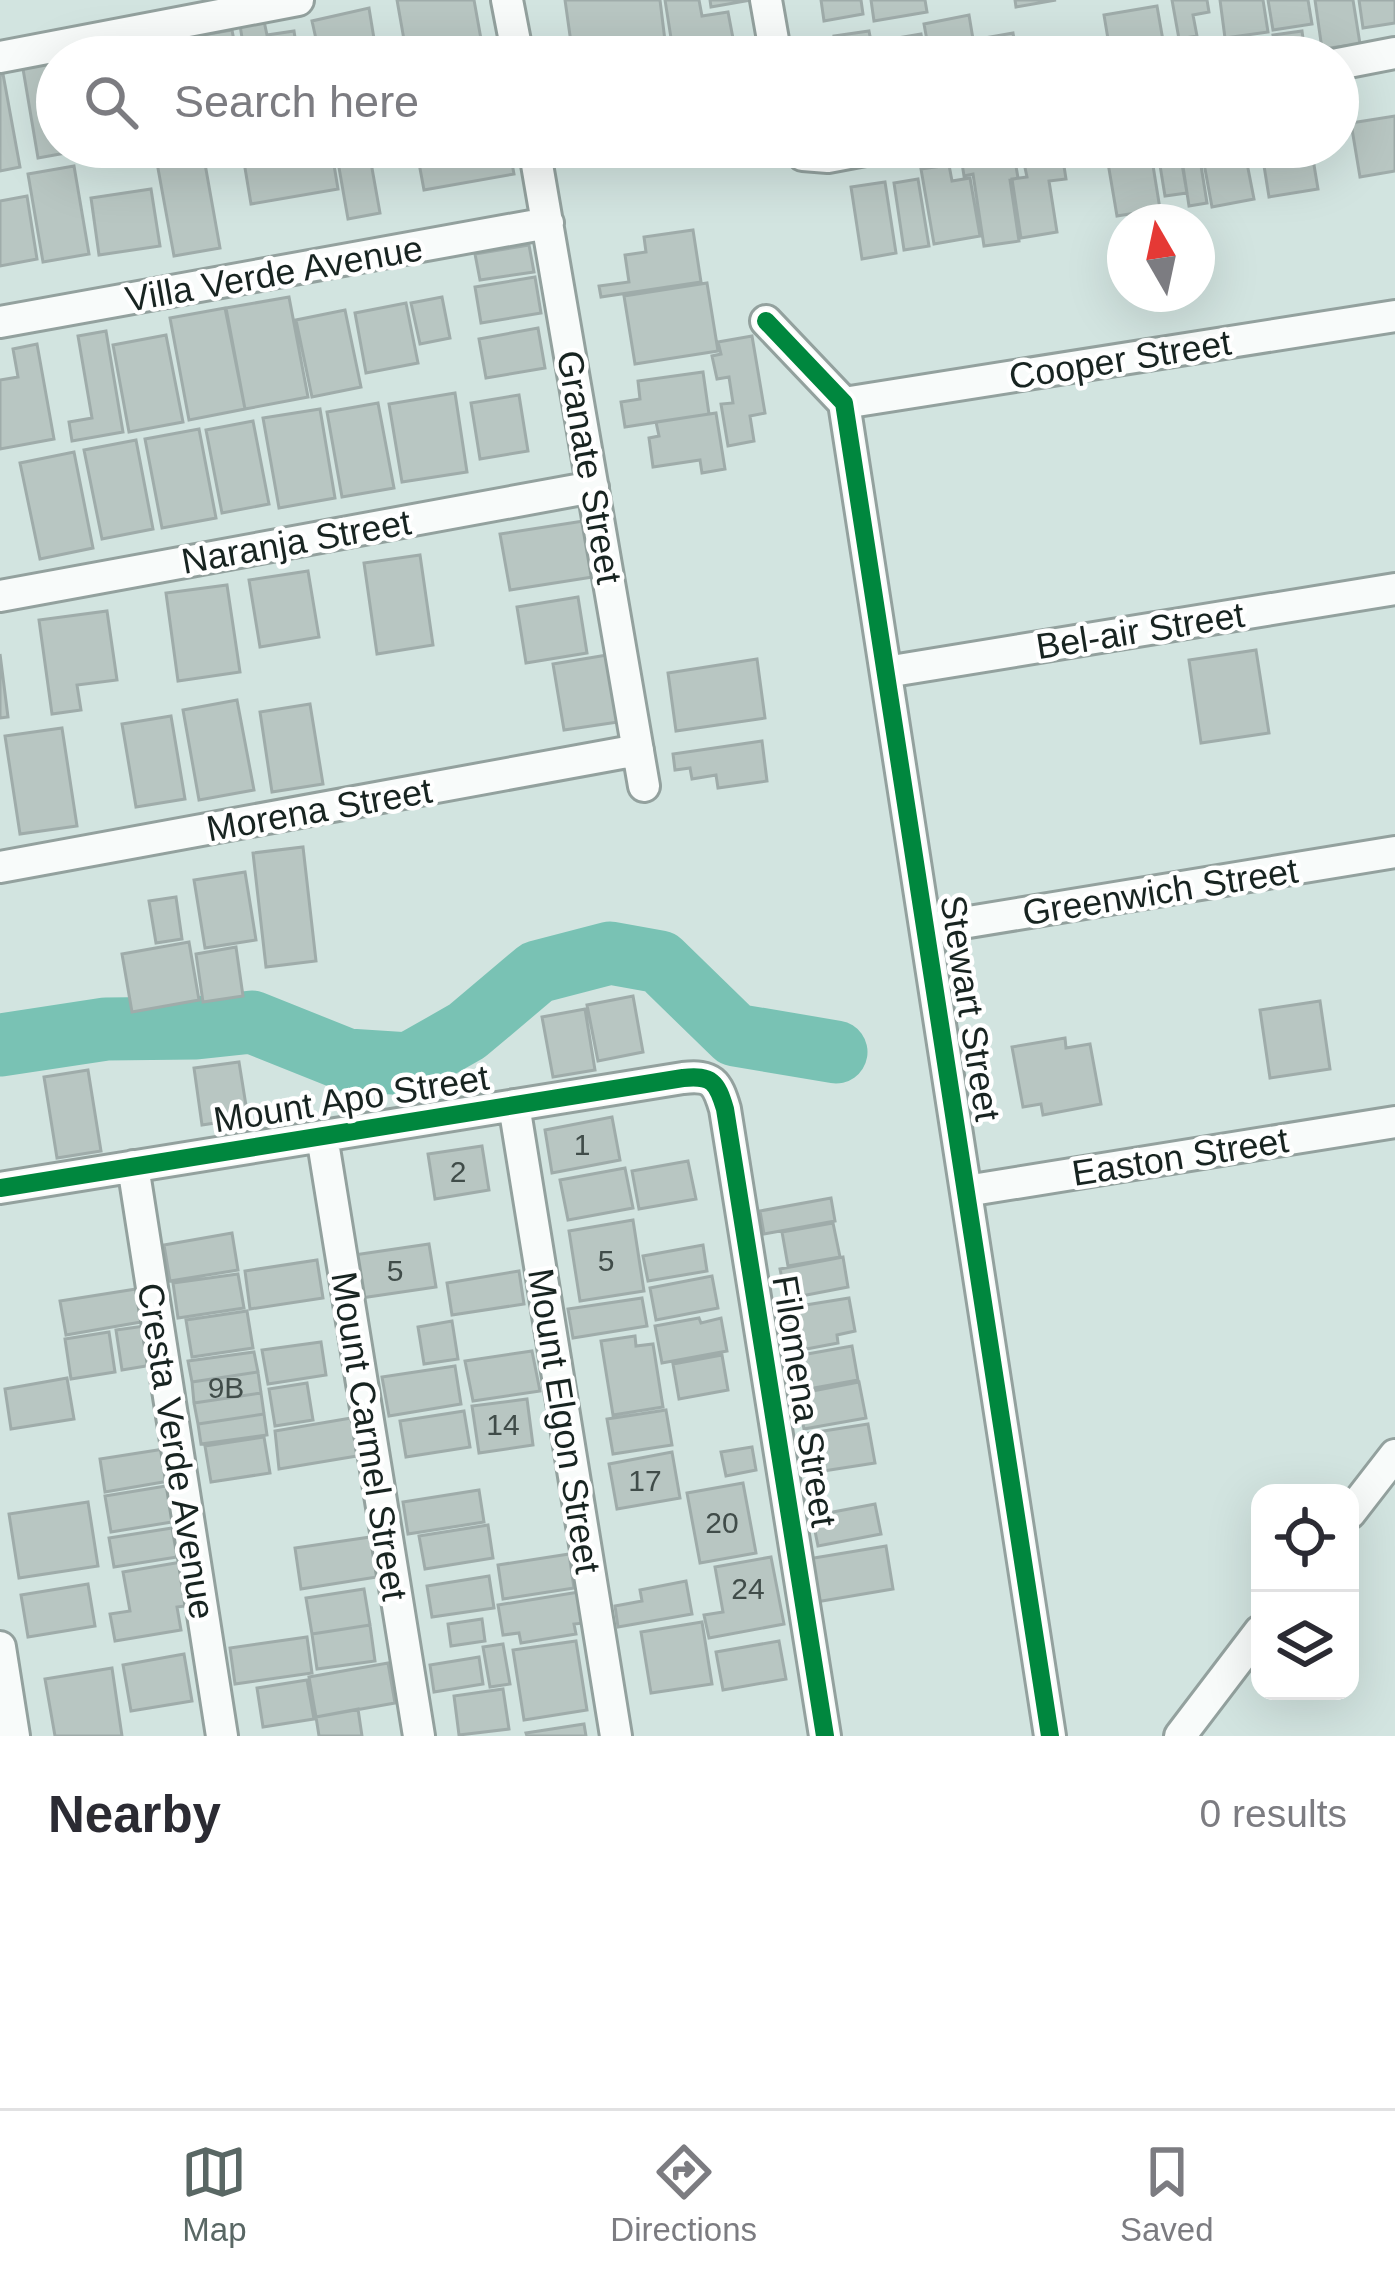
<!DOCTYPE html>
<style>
body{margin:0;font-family:Arial,sans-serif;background:#f2f2f3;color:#2b2b33}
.controls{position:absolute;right:36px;bottom:36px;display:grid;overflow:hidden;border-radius:24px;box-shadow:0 12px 48px #0002}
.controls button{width:108px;height:108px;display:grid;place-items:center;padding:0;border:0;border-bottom:3px solid #e1e1e2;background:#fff;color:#2b2b33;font:60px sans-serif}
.compass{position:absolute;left:1107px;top:204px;width:108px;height:108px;border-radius:50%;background:#fff;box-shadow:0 12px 48px #0002;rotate:351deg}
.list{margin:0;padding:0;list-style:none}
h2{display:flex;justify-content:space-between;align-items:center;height:156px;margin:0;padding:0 48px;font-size:51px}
h2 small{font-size:39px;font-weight:400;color:#7c7c81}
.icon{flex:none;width:66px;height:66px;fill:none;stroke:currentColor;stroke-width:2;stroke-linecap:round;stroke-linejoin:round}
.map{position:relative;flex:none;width:1395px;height:1736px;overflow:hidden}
.search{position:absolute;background:#fff;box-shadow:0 12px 48px #0002;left:36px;right:36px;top:36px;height:132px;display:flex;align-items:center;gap:30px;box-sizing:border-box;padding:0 42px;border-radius:66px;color:#7c7c81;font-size:45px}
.sheet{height:372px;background:#fff}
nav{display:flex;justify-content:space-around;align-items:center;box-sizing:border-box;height:168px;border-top:3px solid #e1e1e2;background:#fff;font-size:33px;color:#7c7c81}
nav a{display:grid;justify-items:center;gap:6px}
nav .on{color:#596764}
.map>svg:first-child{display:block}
</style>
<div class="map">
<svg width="1395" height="1736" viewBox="0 0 1395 1736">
<rect width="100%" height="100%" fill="#d2e4e0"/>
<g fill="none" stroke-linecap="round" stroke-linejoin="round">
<path stroke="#79c2b4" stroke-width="63" d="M0 1045 106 1029 196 1028 252 1022 347 1060 409 1064 467 1031 537 972 610 953 660 962 735 1035 836 1052"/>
</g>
<path fill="#b8c6c2" stroke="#9facaa" stroke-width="3" d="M397 0H474L481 39 406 51Z
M565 0H660L667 57H573Z
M665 0H699L702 16 728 12 736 54 674 57Z
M710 0H751L711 7Z
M821 0H861L863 14 824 21Z
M871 0H925L927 12 874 21Z
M1015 0H1056L1016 7Z
M1172 0H1207L1209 12 1193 15 1197 36 1179 39Z
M1220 0H1263L1268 32 1225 38Z
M1268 0H1308L1312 24 1273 30Z
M1315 0H1353L1360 44 1322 49Z
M1359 0H1395V23L1363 28Z
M1157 6 1165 52 1136 57H1111L1104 15Z
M369 8 377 57H320L312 21Z
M969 15 976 57H930L924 24Z
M264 21 267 35 294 31 298 57H245L240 25Z
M232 30 237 57H201L197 36Z
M869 31 874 57H817L837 52 834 36Z
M1302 31 1305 54 1277 57 1273 35Z
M1013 33 1017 57H982L979 39Z
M921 34 925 57H876L874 42Z
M502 39 505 57H404Z
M156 41 158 57H127L125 47Z
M119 46 120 57H57Z
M57 57V147H99L38 158 22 63Z
M3 74 20 167 0 171V75Z
M1395 116V171L1360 177 1351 123Z
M181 147H202L220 248 174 256 155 152Z
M209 147H331L338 189 251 204 243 156 211 162Z
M416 147H509L514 174 424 190Z
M592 147H673L674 151 594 162Z
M679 147H738V150L681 159Z
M1061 147 1066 179 1049 181 1057 232 1021 238 1012 179 1027 177 1024 163 1041 161 1040 151Z
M1127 147H1150L1160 209 1117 216 1108 163 1129 160Z
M1157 147H1179L1187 193 1165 196Z
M1180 147H1198L1207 203 1189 206Z
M1201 147H1222L1223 152 1244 148 1254 199 1212 207Z
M1261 147H1311L1318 189 1269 197Z
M1013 149 1018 178 1010 180 1019 241 984 246 973 174 964 176 961 157Z
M370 157 380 213 348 219 338 162Z
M949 165 952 181 970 178 980 236 934 244 921 169Z
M74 166 89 254 43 262 28 174Z
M918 179 929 246 904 250 894 183Z
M885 182 896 253 862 259 851 187Z
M151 189 160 246 99 255 91 198Z
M27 196 37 259 0 266V201Z
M693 230 701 282 601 297 599 286 629 282 625 255 646 252 644 237Z
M529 245 534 272 480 280 475 254Z
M535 277 541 313 481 323 475 287Z
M707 283 718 351 635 364 624 296Z
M289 297 308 397 245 409 226 308Z
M442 297 450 338 420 344 411 303Z
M406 303 418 363 366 373 355 313Z
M225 308 245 409 189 420 170 318Z
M345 310 361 387 312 397 296 320Z
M538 328 545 368 486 378 479 339Z
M106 331 123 432 72 441 69 422 92 418 78 336Z
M166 335 183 422 129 432 113 345Z
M752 336 765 413 750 416 754 441 728 446 721 404 733 403 729 377 717 379 712 356 721 354 718 342Z
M37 344 54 439 0 449V380L18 377 13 349Z
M703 372 709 414 625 427 621 402 640 399 638 381Z
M455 393 467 472 402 482 389 404Z
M519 395 528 451 480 459 471 403Z
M378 403 394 488 342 497 327 412Z
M320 409 335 498 279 508 263 418Z
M716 413 725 469 702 473 700 460 653 467 649 438 659 436 656 422Z
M253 421 269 504 222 513 206 430Z
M199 429 216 518 162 528 145 439Z
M136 440 153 529 102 539 84 450Z
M74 452 93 548 40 559 20 463Z
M590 520 599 576 510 590 500 534Z
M420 555 433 645 377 654 364 563Z
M308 571 319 637 260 647 249 580Z
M227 585 240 672 178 681 166 593Z
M578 597 587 653 526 663 517 607Z
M107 611 117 680 77 685 81 710 52 714 39 620Z
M1256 650 1269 733 1201 743 1189 660Z
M0 654 8 717 0 718Z
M607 655 618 722 564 730 553 664Z
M757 659 765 718 676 731 668 673Z
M237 700 254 790 199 800 183 710Z
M310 704 323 784 272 792 260 712Z
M171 716 185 799 136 807 122 724Z
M62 728 77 826 20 834 5 736Z
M762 741 767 781 718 788 716 775 692 779 690 768 675 770 673 754Z
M303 847 316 961 266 967 253 853Z
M245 872 256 940 205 948 194 880Z
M176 897 182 939 156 943 149 901Z
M189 942 199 1000 132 1012 122 954Z
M236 947 243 996 203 1002 196 954Z
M633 996 643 1052 598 1061 587 1005Z
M1320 1001 1330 1069 1270 1078 1260 1010Z
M585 1009 595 1070 553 1077 542 1017Z
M1065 1038 1066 1048 1090 1044 1101 1104 1043 1115 1041 1104 1023 1107 1012 1047Z
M239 1062 248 1118 202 1125 194 1068Z
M88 1070 101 1151 57 1158 44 1077Z
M612 1117 620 1160 552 1173 545 1130Z
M482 1146 489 1190 435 1199 428 1154Z
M688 1161 696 1199 639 1209 632 1171Z
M625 1168 633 1208 568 1220 560 1180Z
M831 1198 835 1221 764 1234 760 1211Z
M633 1220 644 1291 580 1301 569 1231Z
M833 1223 840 1257 788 1266 782 1232Z
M232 1233 238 1270 170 1281 164 1245Z
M429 1244 436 1287 361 1298 354 1255Z
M703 1245 707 1271 648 1281 643 1256Z
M843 1257 848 1287 786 1299 780 1269Z
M317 1260 323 1298 250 1309 245 1271Z
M519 1271 524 1304 452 1315 447 1283Z
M238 1274 244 1308 178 1318 173 1283Z
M712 1276 718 1308 656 1320 650 1288Z
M136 1289 141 1322 66 1335 60 1301Z
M642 1298 647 1326 573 1338 568 1309Z
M849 1298 855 1331 837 1335 838 1343 780 1354 776 1329 791 1326 787 1308Z
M247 1311 253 1348 192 1357 186 1320Z
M699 1318 701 1323 721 1318 727 1351 662 1363 655 1326Z
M452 1321 458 1359 424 1364 418 1327Z
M152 1325 158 1364 122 1370 116 1330Z
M109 1332 115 1372 71 1379 65 1339Z
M635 1336 636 1346 653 1344 663 1407 613 1415 601 1341Z
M321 1342 326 1375 268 1384 262 1350Z
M852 1346 858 1380 803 1390 796 1356Z
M532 1351 540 1391 473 1401 465 1361Z
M254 1352 258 1372 192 1382 188 1361Z
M722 1355 728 1390 679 1399 673 1364Z
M455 1366 461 1404 389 1416 382 1377Z
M258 1372 261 1393 194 1403 192 1382Z
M67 1378 74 1419 11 1429 5 1389Z
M859 1382 866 1418 804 1429 797 1394Z
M307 1383 313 1420 275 1426 269 1389Z
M261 1393 264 1414 198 1424 194 1403Z
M527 1399 533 1445 479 1453 472 1406Z
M666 1410 672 1445 613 1454 607 1419Z
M464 1411 470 1447 406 1457 400 1421Z
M264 1414 267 1435 201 1444 198 1424Z
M351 1418 357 1456 279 1469 275 1431Z
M868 1424 875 1463 804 1474 798 1435Z
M264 1437 270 1473 211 1482 205 1446Z
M752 1447 756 1470 726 1476 721 1452Z
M164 1449 169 1481 105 1492 100 1459Z
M672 1452 680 1498 617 1509 609 1464Z
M743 1483 756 1553 700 1563 687 1493Z
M172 1485 178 1521 111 1532 105 1496Z
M479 1490 484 1522 408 1534 403 1502Z
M88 1502 98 1566 19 1578 9 1514Z
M875 1504 881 1534 818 1546 812 1516Z
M488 1525 493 1558 425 1569 419 1536Z
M172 1528 177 1557 114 1567 109 1538Z
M377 1536 383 1576 301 1589 295 1548Z
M886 1546 893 1589 816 1602 808 1559Z
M569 1554 574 1588 503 1599 498 1565Z
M771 1557 784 1624 709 1638 704 1615 723 1612 715 1567Z
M193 1560 200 1604 177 1607 181 1630 115 1641 110 1614 130 1611 123 1572Z
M489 1576 494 1608 432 1617 427 1586Z
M686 1581 692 1614 618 1627 615 1606 642 1601 640 1590Z
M88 1584 95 1626 28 1637 21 1595Z
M364 1589 370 1625 312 1634 306 1598Z
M579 1592 584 1623 574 1624 576 1634 521 1643 519 1633 503 1635 498 1605Z
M482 1619 485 1641 451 1646 448 1624Z
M702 1622 712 1684 651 1693 641 1632Z
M370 1625 375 1661 317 1669 312 1634Z
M307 1637 312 1673 235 1684 230 1648Z
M576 1641 587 1710 524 1720 513 1650Z
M779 1641 786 1679 723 1690 716 1652Z
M503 1644 510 1684 490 1687 483 1647Z
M184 1654 192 1701 131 1711 123 1665Z
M479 1657 483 1684 434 1692 430 1665Z
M388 1663 395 1703 316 1717 309 1677Z
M112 1668 122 1736H55L45 1679Z
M307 1680 314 1719 263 1727 257 1688Z
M503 1689 509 1729 459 1735 454 1696Z
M358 1709 362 1736H319L316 1717Z
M584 1724 586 1736H527L526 1733Z"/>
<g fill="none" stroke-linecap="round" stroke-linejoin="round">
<defs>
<path id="minor" d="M507 0 518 57
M766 0 776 57
M0 57 298 0
M1338 64 1395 53
M534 147 644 786
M799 147 803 155 828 157 881 147
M766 321 844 403 1050 1736
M0 322 548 223
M844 403 1395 316
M0 596 593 487
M886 672 1395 589
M0 867 638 750
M926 929 1395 852
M514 1105 616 1736
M322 1136 419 1736
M133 1166 222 1736
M0 1188 683 1078C712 1075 717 1082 725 1109L825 1736
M966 1191 1395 1122
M1350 1513 1395 1455
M0 1647 14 1736
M1180 1736 1260 1631"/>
</defs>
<use href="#minor" stroke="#93a19e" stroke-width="36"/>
<use href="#minor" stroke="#f8fbfa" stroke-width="30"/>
<defs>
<path id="cycleway" d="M766 321 844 403 1050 1736
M0 1188 683 1078C712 1075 717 1082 725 1109L825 1736"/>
</defs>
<use href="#cycleway" stroke="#fff" stroke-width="26"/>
<use href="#cycleway" stroke="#00873e" stroke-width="18"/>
</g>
<g text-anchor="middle" stroke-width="9" stroke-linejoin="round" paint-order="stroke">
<g font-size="30" fill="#404c49">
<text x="582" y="1155">1</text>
<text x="458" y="1182">2</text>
<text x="606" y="1271">5</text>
<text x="395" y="1281">5</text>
<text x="226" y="1398">9B</text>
<text x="503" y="1435">14</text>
<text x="645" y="1491">17</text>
<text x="722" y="1533">20</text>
<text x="748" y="1599">24</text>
</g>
<g font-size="36" fill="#182421" stroke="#fff">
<text transform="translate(274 273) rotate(-10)" y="13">Villa Verde Avenue</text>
<text transform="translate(1120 359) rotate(-9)" y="13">Cooper Street</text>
<text transform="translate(590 467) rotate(80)" y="13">Granate Street</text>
<text transform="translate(296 541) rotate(-10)" y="13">Naranja Street</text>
<text transform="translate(1140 630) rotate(-9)" y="13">Bel-air Street</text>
<text transform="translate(319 809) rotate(-10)" y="13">Morena Street</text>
<text transform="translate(1160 891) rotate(-9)" y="13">Greenwich Street</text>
<text transform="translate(971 1008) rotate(81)" y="13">Stewart Street</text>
<text transform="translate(351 1098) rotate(-9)" y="13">Mount Apo Street</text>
<text transform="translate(1180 1156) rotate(-9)" y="13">Easton Street</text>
<text transform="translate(805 1401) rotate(81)" y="13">Filomena Street</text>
<text transform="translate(565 1421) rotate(81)" y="13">Mount Elgon Street</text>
<text transform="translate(370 1436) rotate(81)" y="13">Mount Carmel Street</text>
<text transform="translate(177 1451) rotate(81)" y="13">Cresta Verde Avenue</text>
</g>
</g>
</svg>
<div class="controls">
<button><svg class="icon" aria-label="locate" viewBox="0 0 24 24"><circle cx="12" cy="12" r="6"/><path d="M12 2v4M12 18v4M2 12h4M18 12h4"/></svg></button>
<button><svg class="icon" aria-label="layers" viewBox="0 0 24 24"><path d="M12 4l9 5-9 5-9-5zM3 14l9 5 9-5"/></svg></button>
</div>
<svg class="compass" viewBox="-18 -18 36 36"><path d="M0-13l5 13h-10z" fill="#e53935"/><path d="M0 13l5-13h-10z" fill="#7c7c81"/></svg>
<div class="search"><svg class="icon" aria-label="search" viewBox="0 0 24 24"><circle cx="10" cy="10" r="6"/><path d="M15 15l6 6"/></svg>Search here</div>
</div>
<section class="sheet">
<h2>Nearby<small>0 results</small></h2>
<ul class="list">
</ul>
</section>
<nav>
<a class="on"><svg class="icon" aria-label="map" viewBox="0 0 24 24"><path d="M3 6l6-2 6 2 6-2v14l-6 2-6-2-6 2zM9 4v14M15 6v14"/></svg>Map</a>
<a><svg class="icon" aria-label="directions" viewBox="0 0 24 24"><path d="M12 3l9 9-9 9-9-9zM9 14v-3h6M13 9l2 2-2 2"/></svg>Directions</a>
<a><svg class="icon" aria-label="saved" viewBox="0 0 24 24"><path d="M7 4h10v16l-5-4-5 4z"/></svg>Saved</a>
</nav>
